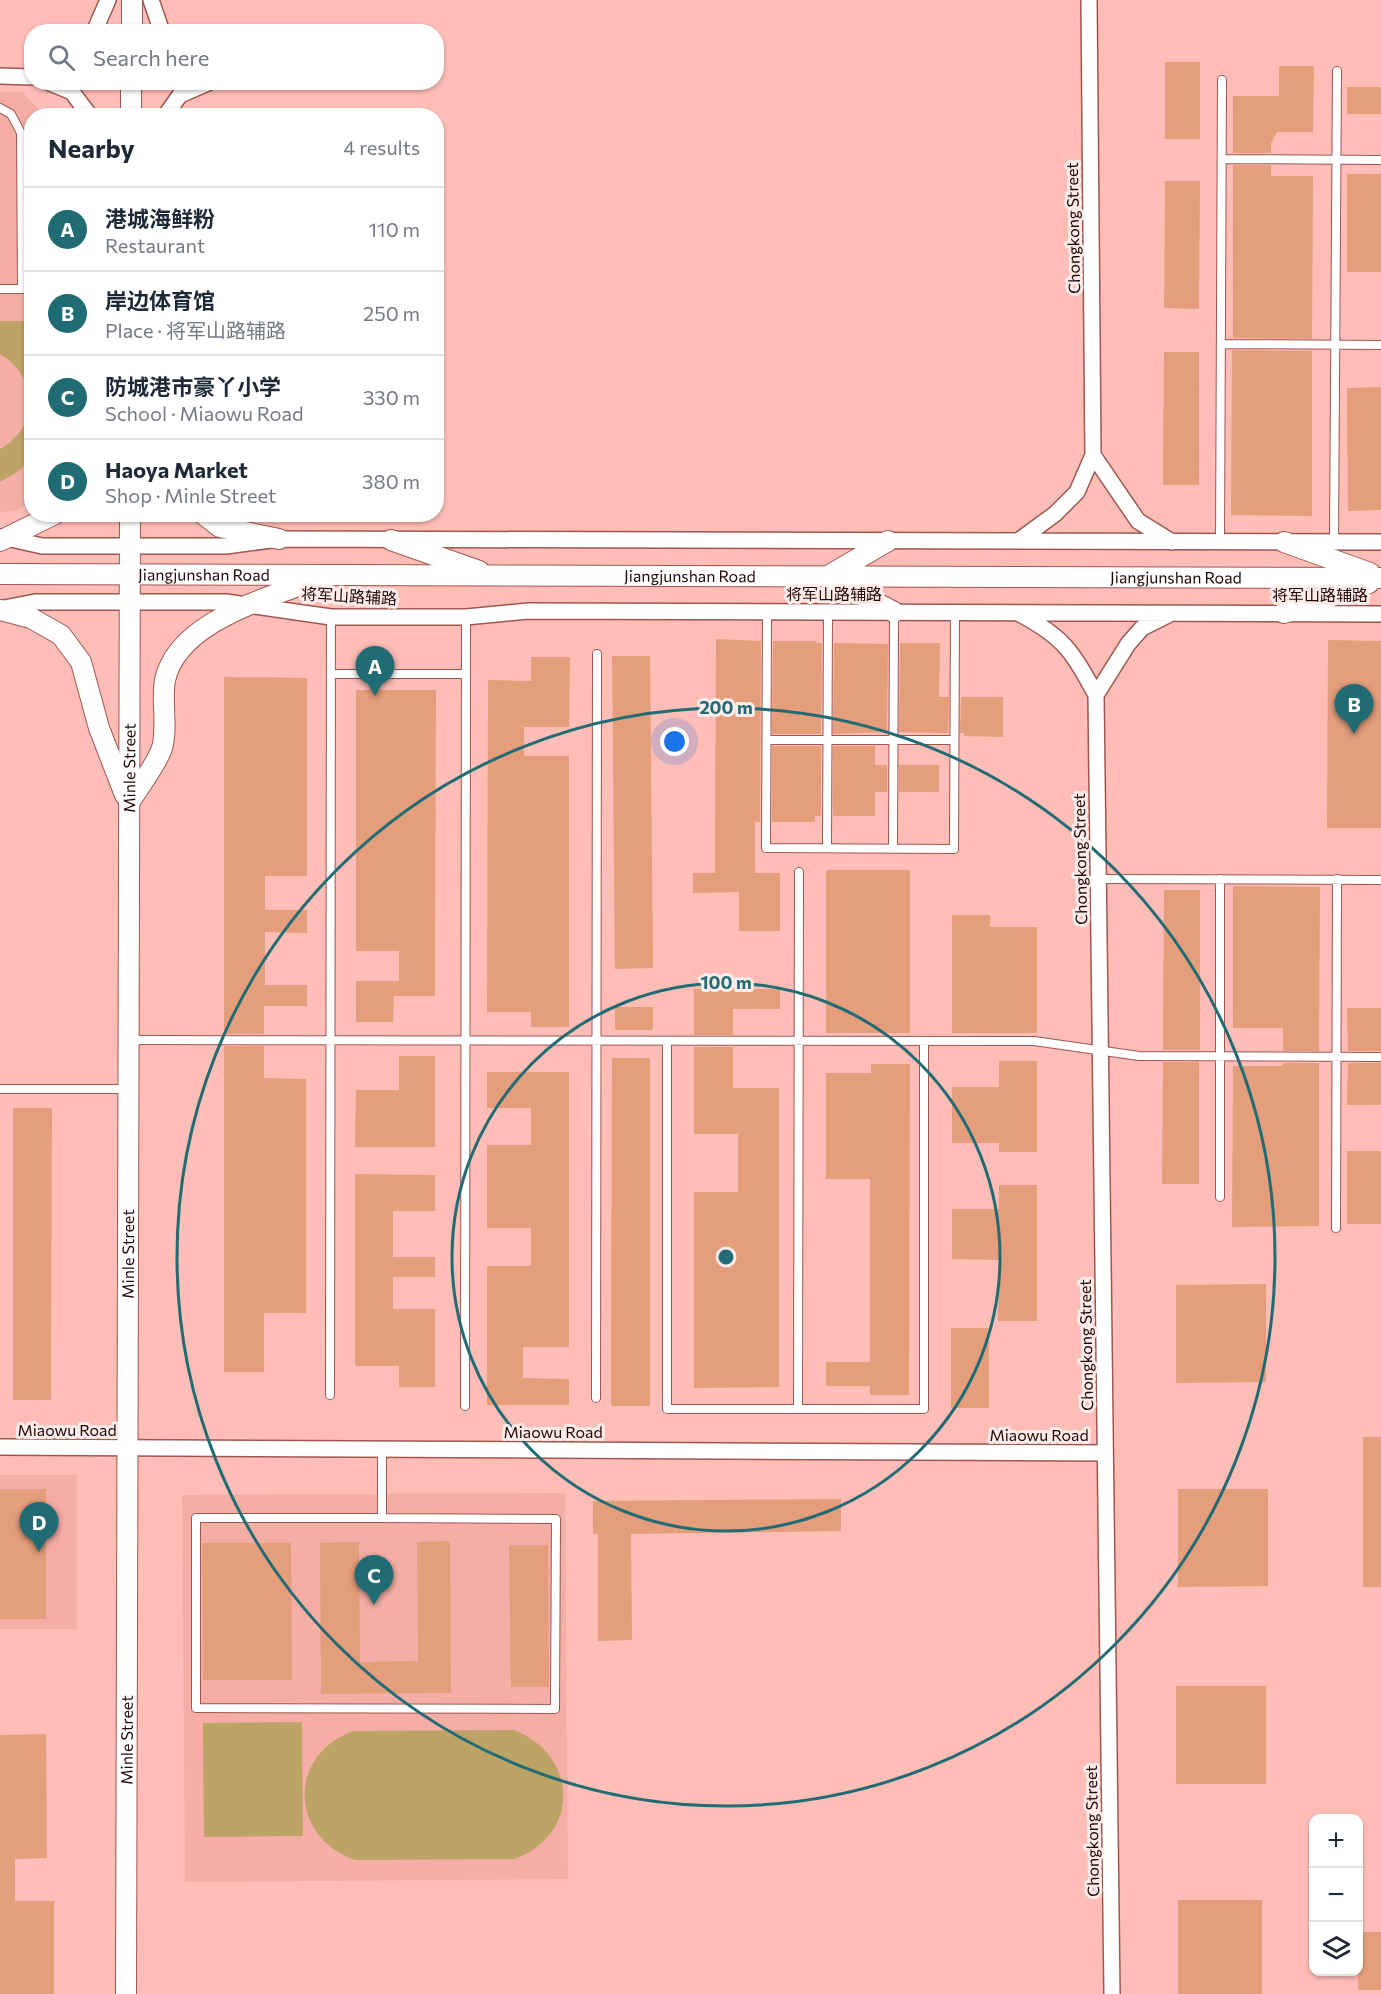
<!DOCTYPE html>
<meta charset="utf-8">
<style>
body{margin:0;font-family:Commissioner,"Noto Sans SC",sans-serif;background:#f6f6f7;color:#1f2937}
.controls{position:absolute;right:18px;bottom:18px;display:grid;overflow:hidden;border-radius:12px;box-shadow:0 2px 4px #0004}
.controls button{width:54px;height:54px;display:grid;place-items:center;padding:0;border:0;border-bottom:2px solid #e0e1e3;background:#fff;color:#1f2937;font:30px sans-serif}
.you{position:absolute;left:675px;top:742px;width:21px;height:21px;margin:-15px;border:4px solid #fff;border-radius:50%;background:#1a73e8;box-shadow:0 0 0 9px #1a73e833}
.badge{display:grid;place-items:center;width:39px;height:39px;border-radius:50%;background:#216c74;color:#fff;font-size:20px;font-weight:700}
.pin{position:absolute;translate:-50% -50px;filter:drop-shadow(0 2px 3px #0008)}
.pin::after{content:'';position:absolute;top:32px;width:21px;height:18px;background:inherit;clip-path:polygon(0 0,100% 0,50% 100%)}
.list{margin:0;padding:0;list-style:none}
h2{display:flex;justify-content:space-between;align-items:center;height:78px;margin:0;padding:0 24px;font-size:26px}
h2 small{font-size:20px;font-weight:400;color:#747a83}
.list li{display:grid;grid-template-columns:39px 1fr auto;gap:18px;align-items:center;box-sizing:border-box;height:84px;padding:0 24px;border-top:2px solid #e0e1e3}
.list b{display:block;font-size:22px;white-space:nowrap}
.list p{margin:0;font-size:20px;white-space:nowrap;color:#747a83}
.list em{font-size:20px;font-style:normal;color:#747a83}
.icon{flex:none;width:33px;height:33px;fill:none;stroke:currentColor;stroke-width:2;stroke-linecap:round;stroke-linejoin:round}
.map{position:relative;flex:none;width:1381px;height:1994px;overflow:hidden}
.search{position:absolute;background:#fff;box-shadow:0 2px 4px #0004;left:24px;top:24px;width:420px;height:66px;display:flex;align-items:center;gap:15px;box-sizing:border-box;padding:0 21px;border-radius:24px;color:#747a83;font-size:22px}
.panel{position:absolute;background:#fff;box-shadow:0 2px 4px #0004;left:24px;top:108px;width:420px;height:414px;border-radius:24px}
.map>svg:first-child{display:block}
</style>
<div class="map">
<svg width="1381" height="1994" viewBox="0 0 1381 1994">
<rect width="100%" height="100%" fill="#febdb6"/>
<path fill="#f5aea6" d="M0 92H22L45 115 32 116V499L18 511 0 512Z
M0 1475H77V1629H0Z
M565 1493 568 1879 185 1882 182 1495Z"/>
<path fill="#bea366" d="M0 321H24V339H32L31 459 19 471 0 482V449C40 428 38 376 0 354Z
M302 1722 303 1836 204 1837 203 1723Z
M514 1730C578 1755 581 1834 515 1859L355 1860C289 1837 287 1754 354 1731Z"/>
<path fill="#e49e7c" d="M1165 62H1200V139H1165Z
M1279 66H1314L1313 132H1277L1271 143V153H1233V96H1279Z
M1347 87H1381V114H1347Z
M1233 165H1271V176H1313L1312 339 1233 338Z
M1347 174H1381V272H1347Z
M1165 181H1200L1199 309 1164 308Z
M1232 350 1312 351V516L1231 515Z
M1164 352H1199V485H1163Z
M1381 387V510L1348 511 1347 388Z
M716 639 761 641 760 822H755V873H780V931H739V892L693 893V873H715Z
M1328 640 1381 641V828H1327Z
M773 641H816V643H822L821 734H772Z
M834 643 888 644 887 732 833 734Z
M902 643H940L939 697H949L948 733 899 732 900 644Z
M612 656H650L653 968 615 969Z
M531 657H570L569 727H524V756H569V1027H531V1012H487L488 680 531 681Z
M224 677 307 678V876H265V910H307V933L265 932V985H307V1006H264V1034H224Z
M356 690H436L435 996H394L393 1022H356V981H399V951H356Z
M961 697H1003V737L964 736V733H960Z
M772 746H821V816H815V822H772Z
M833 746H875V765H887V792H875V816H833Z
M899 765H939V792H899Z
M826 870H910V1033H826Z
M1233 886 1320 887 1319 1051H1283V1028H1233Z
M1164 890H1200V1050H1163Z
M952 915H990V927H1037V1033H952Z
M694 989H780V1009H733V1035H694Z
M615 1007H653V1030H615Z
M1347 1008H1381V1051H1348Z
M224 1046H264V1078L306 1079V1313H264V1372H224Z
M694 1047H733V1088H779V1387L694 1388V1192H738V1134H694Z
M399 1056H435V1147H355L356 1090H399Z
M612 1058H650V1406H611Z
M999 1061H1037V1152H999V1143H952V1087H999Z
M1163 1062H1199V1184H1162Z
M1283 1063H1319V1226L1232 1227 1233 1066H1282Z
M1348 1063H1381V1105H1347Z
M871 1064H910L909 1395H870V1386H826V1362H870V1179H826V1073H871Z
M487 1072H569V1347H523V1378L569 1379V1405H487V1266H531V1228H487V1145H531V1108H487Z
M13 1108H52L51 1400H13Z
M1347 1151H1381V1224H1347Z
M355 1174 435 1175V1211H393V1257H435V1277H393V1309H435V1387H399V1366H355Z
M999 1185H1037V1321H998L999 1260 952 1259V1209H999Z
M1266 1284V1382L1176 1383V1285Z
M951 1328H989V1408H951Z
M1363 1437H1381V1587H1363Z
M0 1489H46V1619H0Z
M1178 1489H1268V1586L1178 1587Z
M841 1499V1531L631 1534 632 1640 598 1641V1534H593V1501Z
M450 1541 451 1693 321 1694 320 1543 359 1542 360 1662 418 1661 417 1542Z
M202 1543H291L292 1680H203Z
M509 1545H548L549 1687H511Z
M1176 1686H1266V1784H1176Z
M46 1734 47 1858 15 1859V1901H54V1994H0V1735Z
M1178 1900H1262V1994H1178Z
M1359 1932H1381V1990H1358Z"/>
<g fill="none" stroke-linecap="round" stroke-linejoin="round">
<defs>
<path id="service" d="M0 108 11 114 21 133 22 289
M1222 159 1381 160
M0 289H32
M1221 344 1381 345
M1220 542 1222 80
M1334 542 1337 71
M767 612 766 848 954 849 955 613
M331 674H466
M767 740H954
M827 848 828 612
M893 848 894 613
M1098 879 1381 880
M130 1040 1034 1041 1139 1056 1381 1057
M667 1041V1409H924V1041
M0 1089H127
M1220 1197V879
M1336 1228 1337 879
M330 1395 331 617
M596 1398 597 654
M465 1406 466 617
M798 1409 799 872
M382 1449V1518H196V1708L555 1709 556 1519 382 1518"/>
<path id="minor" d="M151 0 162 32
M94 32 108 0
M0 76 32 77
M48 82 72 92 90 116
M165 116 180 95 210 82
M1093 455 1138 521 1172 542
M2 537 42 546H226L279 539 1381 542
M1018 541 1055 514 1077 492 1093 455 1089 0
M0 609 35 602H226L331 617H466L528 611 1381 614
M1018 613C1064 637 1072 651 1096 695L1112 1994
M1096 695 1128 644 1142 628 1168 615
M0 1447 1105 1453"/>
<g id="tertiary">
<path d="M132 32V0"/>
<path d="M131 116V82"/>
<path d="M203 514 220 527 279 539"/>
<path d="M391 540 479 571"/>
<path d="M0 541 55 514"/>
<path d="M1284 542 1370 573"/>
<path id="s1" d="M0 574 1381 578"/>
<path d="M828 576 888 541"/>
<path d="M829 578 894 612"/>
<path d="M0 610 31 618 61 635 81 662 99 728 125 795"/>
<path d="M1284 613 1369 583"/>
<path d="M129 803C138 788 157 764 162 748 168 727 161 701 165 680 178 621 267 599 316 579"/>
<path id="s2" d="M126 1994 130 514"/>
</g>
</defs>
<use href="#service" stroke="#9f5750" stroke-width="10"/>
<use href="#minor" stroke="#9f5750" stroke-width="18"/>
<use href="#tertiary" stroke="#9f5750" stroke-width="22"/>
<use href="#service" stroke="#fff" stroke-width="8"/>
<use href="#minor" stroke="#fff" stroke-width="15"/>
<use href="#tertiary" stroke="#fff" stroke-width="20"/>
</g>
<g fill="none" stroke="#216c74" stroke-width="3">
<circle cx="726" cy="1257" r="274"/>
<circle cx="726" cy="1257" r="549"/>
</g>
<g text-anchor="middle" stroke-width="6" stroke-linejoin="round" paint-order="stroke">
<g font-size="16" fill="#200505" stroke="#fdecea">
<text transform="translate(1073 228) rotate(-91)" y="6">Chongkong Street</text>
<text dy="6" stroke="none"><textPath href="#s1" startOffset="204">Jiangjunshan Road</textPath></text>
<text dy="6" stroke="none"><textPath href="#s1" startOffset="690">Jiangjunshan Road</textPath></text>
<text dy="6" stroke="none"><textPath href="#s1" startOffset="1176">Jiangjunshan Road</textPath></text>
<text x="834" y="600">将军山路辅路</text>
<text x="1320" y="601">将军山路辅路</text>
<text transform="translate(349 596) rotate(3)" y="6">将军山路辅路</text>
<text dy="6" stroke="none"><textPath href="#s2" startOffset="1226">Minle Street</textPath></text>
<text transform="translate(1080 859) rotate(-91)" y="6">Chongkong Street</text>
<text dy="6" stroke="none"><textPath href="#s2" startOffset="740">Minle Street</textPath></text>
<text transform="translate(1086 1345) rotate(-91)" y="6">Chongkong Street</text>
<text x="67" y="1436">Miaowu Road</text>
<text x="553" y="1438">Miaowu Road</text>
<text x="1039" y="1441">Miaowu Road</text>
<text dy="6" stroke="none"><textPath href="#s2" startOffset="254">Minle Street</textPath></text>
<text transform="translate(1092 1831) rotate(-91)" y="6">Chongkong Street</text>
</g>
</g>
<circle cx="726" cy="1257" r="9" fill="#216c74" stroke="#fdecea" stroke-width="3"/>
<g font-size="18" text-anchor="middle" font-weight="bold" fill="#216c74" stroke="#fdecea" stroke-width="6" stroke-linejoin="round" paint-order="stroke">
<text x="726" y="714">200 m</text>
<text x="726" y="989">100 m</text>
</g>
</svg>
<div class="controls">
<button>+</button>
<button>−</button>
<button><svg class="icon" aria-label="layers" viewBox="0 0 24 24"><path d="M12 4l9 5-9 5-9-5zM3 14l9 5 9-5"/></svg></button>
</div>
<div class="you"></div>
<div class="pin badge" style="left:375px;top:696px">A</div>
<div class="pin badge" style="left:1354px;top:734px">B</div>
<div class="pin badge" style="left:374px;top:1605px">C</div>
<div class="pin badge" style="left:39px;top:1552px">D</div>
<div class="search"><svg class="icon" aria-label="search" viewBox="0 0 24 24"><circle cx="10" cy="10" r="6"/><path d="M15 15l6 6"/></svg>Search here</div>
<section class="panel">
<h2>Nearby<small>4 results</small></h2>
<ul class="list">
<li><span class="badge">A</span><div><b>港城海鲜粉</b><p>Restaurant</p></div><em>110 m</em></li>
<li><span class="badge">B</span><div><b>岸边体育馆</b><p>Place · 将军山路辅路</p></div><em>250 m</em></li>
<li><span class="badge">C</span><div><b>防城港市豪丫小学</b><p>School · Miaowu Road</p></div><em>330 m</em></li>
<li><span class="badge">D</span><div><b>Haoya Market</b><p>Shop · Minle Street</p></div><em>380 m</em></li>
</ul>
</section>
</div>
